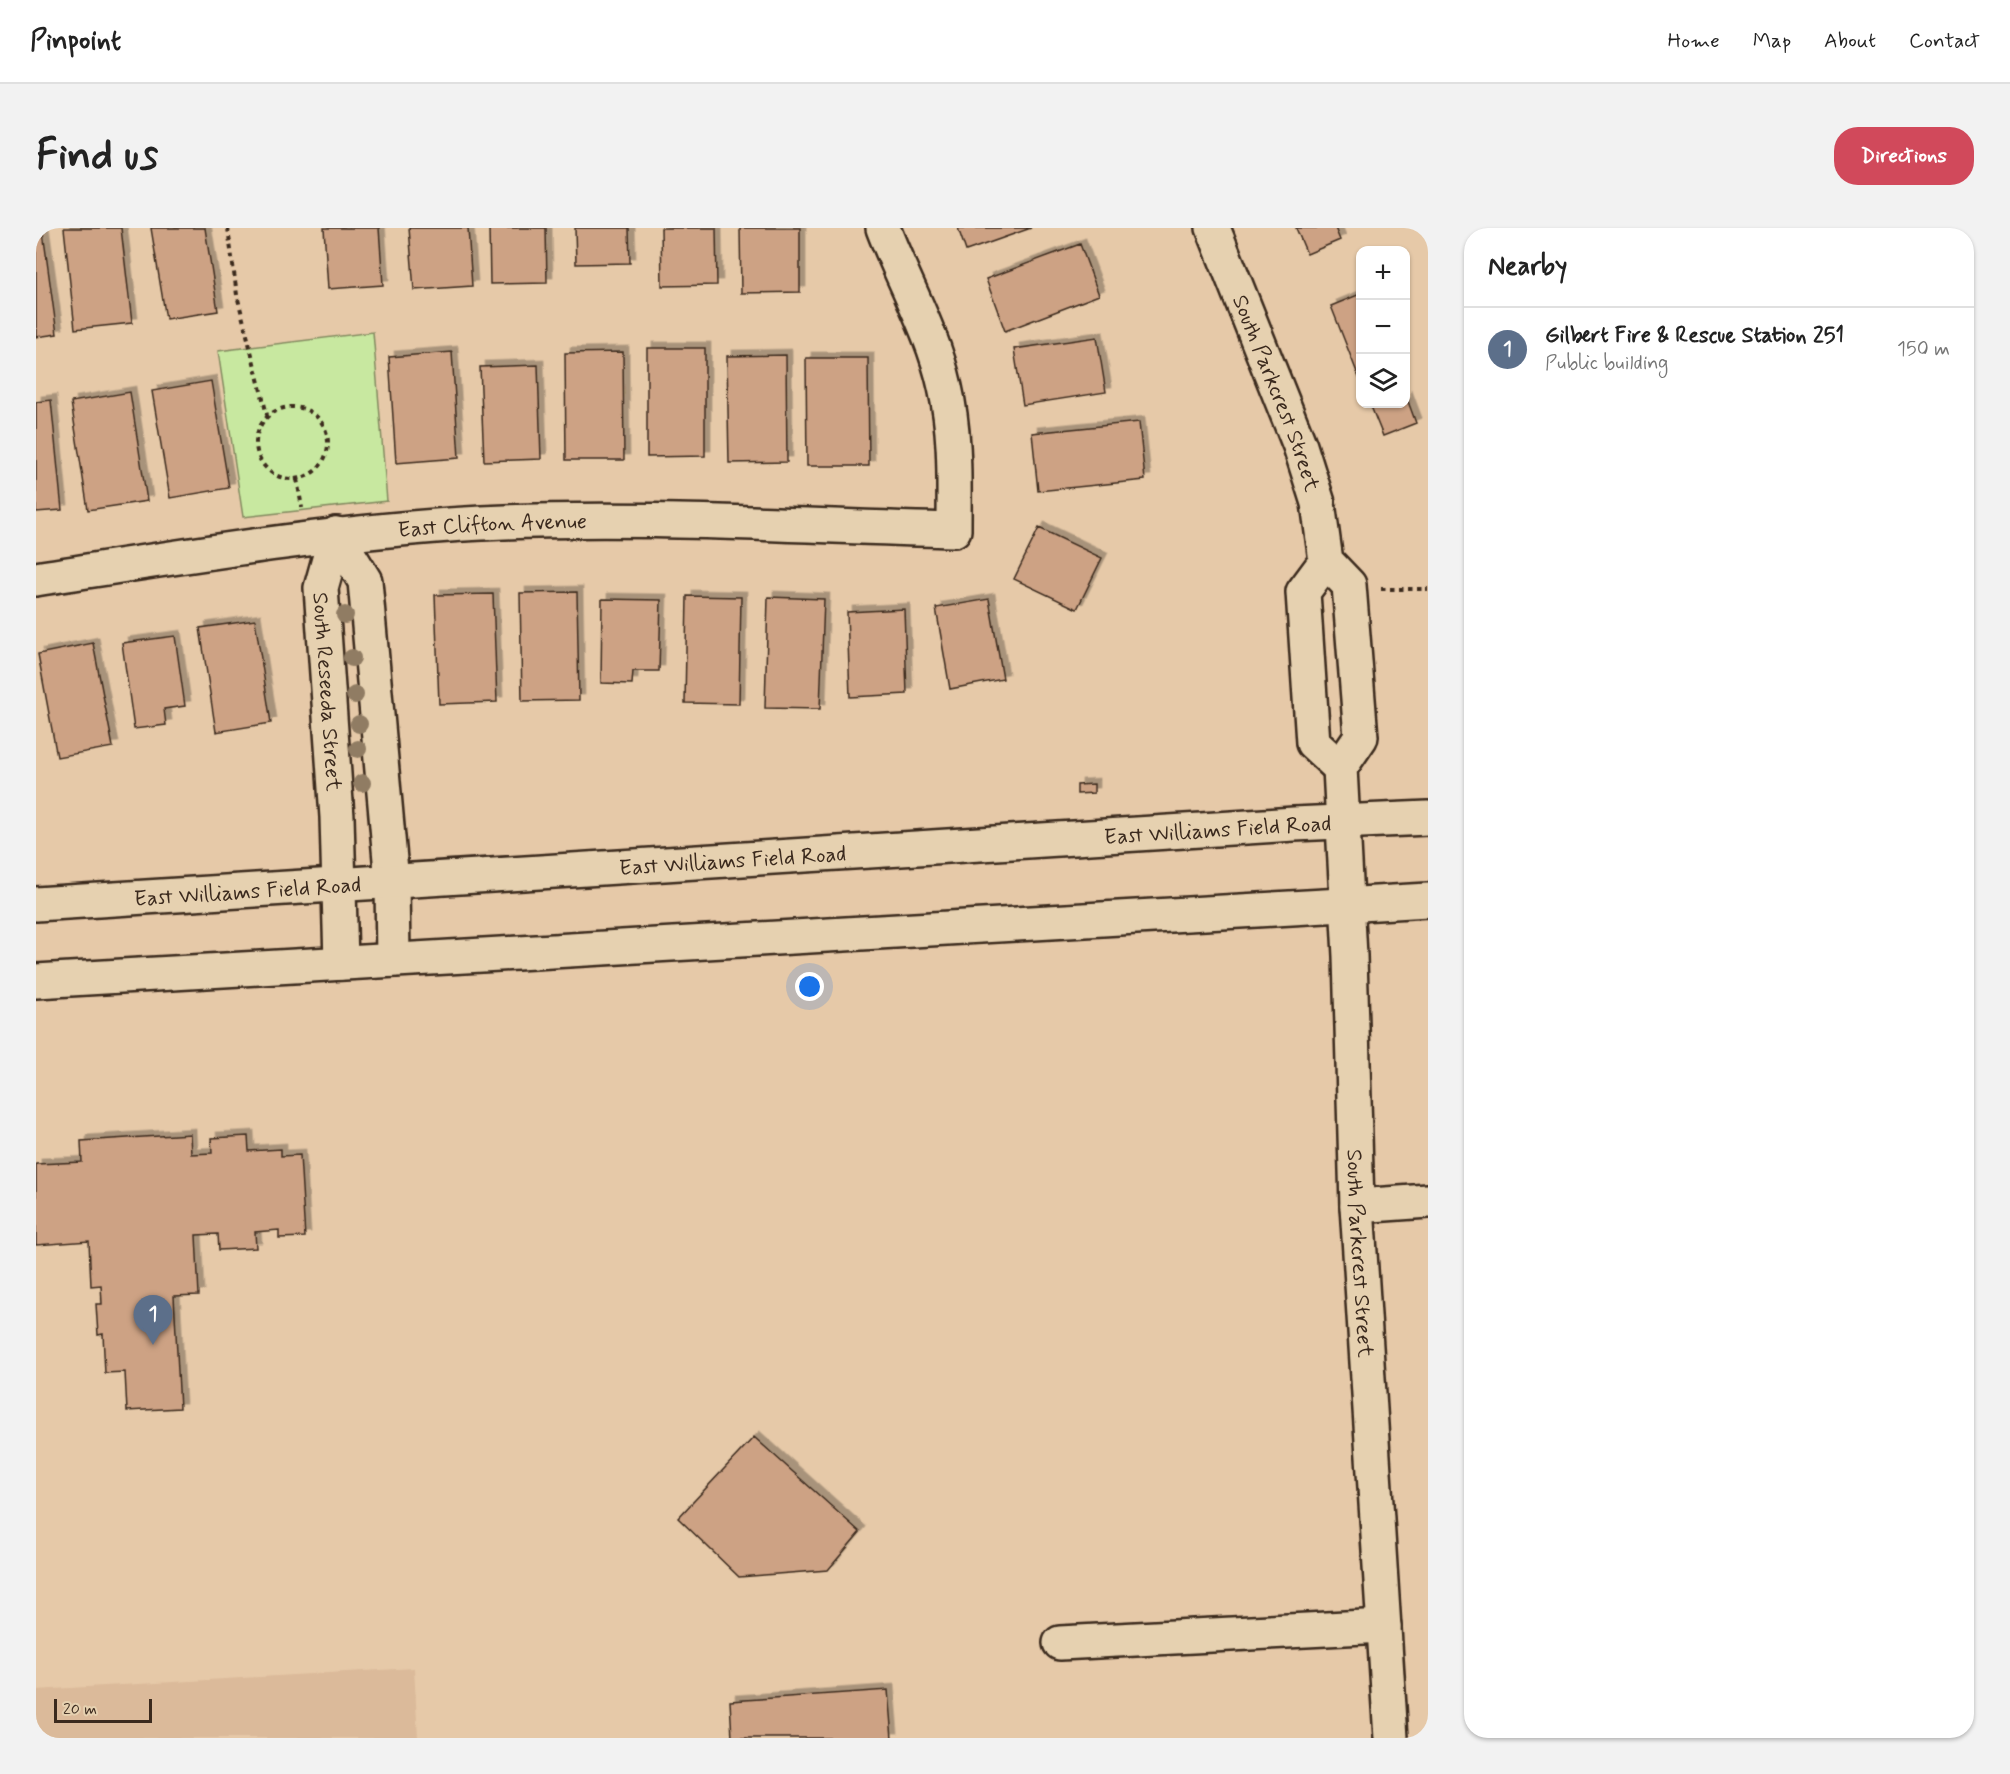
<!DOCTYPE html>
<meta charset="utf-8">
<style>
body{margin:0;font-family:Mynerve,sans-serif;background:#f2f2f2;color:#222}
.controls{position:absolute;right:18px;top:18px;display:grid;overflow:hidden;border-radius:12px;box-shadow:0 2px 4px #0004}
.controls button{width:54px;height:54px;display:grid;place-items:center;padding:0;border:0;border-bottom:2px solid #e0e0e0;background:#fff;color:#222;font:30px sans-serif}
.scale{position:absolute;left:18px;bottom:15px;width:98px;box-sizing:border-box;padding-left:6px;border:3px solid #3b2a1e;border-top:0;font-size:16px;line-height:21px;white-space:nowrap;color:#3b2a1e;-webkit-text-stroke:4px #e6d1b0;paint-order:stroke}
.you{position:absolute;left:774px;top:759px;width:21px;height:21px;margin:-15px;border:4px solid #fff;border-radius:50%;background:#1a73e8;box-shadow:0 0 0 9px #1a73e833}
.badge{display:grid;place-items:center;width:39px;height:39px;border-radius:50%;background:#d1495b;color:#fff;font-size:20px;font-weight:700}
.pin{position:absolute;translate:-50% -50px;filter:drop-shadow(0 2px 3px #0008)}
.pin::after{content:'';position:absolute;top:32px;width:21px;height:18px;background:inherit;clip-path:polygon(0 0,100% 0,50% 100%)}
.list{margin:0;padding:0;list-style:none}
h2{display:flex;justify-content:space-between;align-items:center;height:78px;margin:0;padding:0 24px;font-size:26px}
h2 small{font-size:20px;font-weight:400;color:#767676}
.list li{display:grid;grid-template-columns:39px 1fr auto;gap:18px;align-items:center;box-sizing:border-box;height:84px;padding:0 24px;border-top:2px solid #e0e0e0}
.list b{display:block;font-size:22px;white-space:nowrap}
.list p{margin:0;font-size:20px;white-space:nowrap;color:#767676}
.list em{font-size:20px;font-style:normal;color:#767676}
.icon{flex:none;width:33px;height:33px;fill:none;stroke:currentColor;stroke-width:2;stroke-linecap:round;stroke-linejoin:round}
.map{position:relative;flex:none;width:1392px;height:1510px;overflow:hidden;border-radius:24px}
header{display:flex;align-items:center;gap:36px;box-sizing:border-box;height:84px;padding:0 30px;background:#fff;border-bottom:2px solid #e0e0e0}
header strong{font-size:28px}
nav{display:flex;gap:33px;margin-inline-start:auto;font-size:21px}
.intro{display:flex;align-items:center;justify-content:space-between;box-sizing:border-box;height:144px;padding:0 36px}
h1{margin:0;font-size:42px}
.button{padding:15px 27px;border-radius:24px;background:#d1495b;color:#fff;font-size:21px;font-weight:700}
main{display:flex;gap:36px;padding:0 36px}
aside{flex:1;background:#fff;border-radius:24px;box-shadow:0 2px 4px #0004}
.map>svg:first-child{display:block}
</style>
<header>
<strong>Pinpoint</strong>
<nav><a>Home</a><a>Map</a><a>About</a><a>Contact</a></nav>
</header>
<div class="intro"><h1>Find us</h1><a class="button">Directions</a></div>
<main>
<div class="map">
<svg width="1392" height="1510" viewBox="0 0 1392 1510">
<defs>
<filter id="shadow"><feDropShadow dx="5.5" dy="-5.5" stdDeviation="0" flood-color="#0004"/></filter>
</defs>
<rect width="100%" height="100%" fill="#e6c9a8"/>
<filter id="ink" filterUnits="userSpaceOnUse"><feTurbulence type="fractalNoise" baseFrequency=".0167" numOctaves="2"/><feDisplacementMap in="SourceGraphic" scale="12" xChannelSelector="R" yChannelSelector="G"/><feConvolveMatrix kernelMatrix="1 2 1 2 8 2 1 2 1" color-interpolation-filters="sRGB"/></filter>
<g filter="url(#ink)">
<path fill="#dbba9a" d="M378 1440 382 1510H0V1462Z"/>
<path fill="#c8e8a0" stroke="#82895f" stroke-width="1.5" d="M337 104 351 273 207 289 182 123Z"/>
<path fill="#cda284" stroke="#3b2a1e" stroke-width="1.5" filter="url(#shadow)" d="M28 0H85L96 95 39 101Z
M115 0H169L182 83 130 91Z
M288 0H343L347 57 292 61Z
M373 0H432L436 58 378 62Z
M453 0H510L511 55 454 56Z
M539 0H593L594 35 540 36Z
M625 0H680L681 57 626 58Z
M704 0H764V64L705 65Z
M922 0H995L930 23Z
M1260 0H1299L1304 12 1271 26Z
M7 4 21 106 0 109V5Z
M1044 16 1063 67 969 103 950 51Z
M1324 66V152L1295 78Z
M1061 109 1070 164 987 177 978 121Z
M611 120H669V228L611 229Z
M416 124 423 230 360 235 353 129Z
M587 124 588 232H530L529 125Z
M750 127 751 234 693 235 691 128Z
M770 130H832L833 238H771Z
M502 137 505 231 448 233 444 139Z
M175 153 193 260 134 270 116 163Z
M94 164 111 273 52 282 35 174Z
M1370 168 1380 195 1347 208 1334 176H1370Z
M15 172 26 282 0 284V174Z
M1103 194 1109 252 1002 263 996 205Z
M1003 300 1066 330 1041 381 978 351Z
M541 364 543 472 486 473 484 365Z
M457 366 461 474 403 476 399 367Z
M651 368 705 369 703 476 649 475Z
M732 369 788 371 784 481 729 480Z
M566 371 625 372 623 443H597L596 456 565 455Z
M953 371 967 451 914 461 900 380Z
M868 381 871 466 814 469 811 384Z
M219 392 235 495 180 504 164 400Z
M139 408 149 478 128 481 130 497 98 501 86 415Z
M57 415 77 519 21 529 2 426Z
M1058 556V565L1041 566V557Z
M154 906 155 926 176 925 175 910 212 908 213 923 245 921V928L264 927 269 1009 243 1010V1002L219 1004 220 1020 183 1022 182 1006 160 1007 163 1067 138 1068 144 1180 91 1183 89 1144 69 1145 67 1106 62 1107 60 1076H66L65 1057 55 1058 53 1013 0 1017V936L46 934 45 913Z
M718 1209 824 1304 792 1342 703 1349 642 1290Z
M852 1462 856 1510H696L694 1473Z"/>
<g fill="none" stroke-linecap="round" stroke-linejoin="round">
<defs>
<g id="minor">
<path id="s1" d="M1177 0 1264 218 1282 275 1290 333 1313 357 1325 509 1304 540 1314 728 1321 978 1355 1510"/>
<path d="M300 306 329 353 356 654 357 732"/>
<path id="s2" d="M300 306 285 360 301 589 305 735"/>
<path d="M1290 333 1267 364 1277 515 1304 540"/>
<path id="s3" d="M0 351C148 328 296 303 446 295 603 287 761 298 918 302 918 254 920 206 909 159 897 104 867 53 847 0"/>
<path d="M1321 978 1392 973"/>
<path d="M1024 1415 1348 1398"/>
</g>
<g id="major">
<path id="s4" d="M0 676 1258 596 1392 590"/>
<path d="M0 753 1392 672"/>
</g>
</defs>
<use href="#minor" stroke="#3b2a1e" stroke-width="38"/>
<use href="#major" stroke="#3b2a1e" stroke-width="38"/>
<path stroke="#3b2a1e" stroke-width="4" stroke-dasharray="4.5 4.5" stroke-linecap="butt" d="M192 0 201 67 231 187
M220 215a36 36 0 1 1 72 0a36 36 0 1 1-72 0Z
M261 251 266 280
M1345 361H1392"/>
<use href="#minor" stroke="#e6d1b0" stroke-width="33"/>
<use href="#major" stroke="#e6d1b0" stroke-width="33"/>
</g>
<g fill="#907c63">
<circle cx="309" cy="387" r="9"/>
<circle cx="316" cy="430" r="9"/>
<circle cx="319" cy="467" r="9"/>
<circle cx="323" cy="496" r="9"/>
<circle cx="322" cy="521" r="9"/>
<circle cx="326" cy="555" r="9"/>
</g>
</g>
<g text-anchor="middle" stroke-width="5" stroke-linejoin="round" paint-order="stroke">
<g font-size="22" fill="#3b2a1e" stroke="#e6d1b0">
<text dy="8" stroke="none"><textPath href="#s1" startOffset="177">South Parkcrest Street</textPath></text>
<text dy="8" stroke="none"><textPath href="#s3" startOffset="460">East Clifton Avenue</textPath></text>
<text dy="8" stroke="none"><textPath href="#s2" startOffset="160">South Reseeda Street</textPath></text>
<text dy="8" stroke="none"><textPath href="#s4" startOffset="1184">East Williams Field Road</textPath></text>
<text dy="8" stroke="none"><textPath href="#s4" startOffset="698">East Williams Field Road</textPath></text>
<text dy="8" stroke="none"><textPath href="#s4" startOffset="212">East Williams Field Road</textPath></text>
<text dy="8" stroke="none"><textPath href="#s1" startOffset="1062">South Parkcrest Street</textPath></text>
</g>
</g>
</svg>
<div class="controls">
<button>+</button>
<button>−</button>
<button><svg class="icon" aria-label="layers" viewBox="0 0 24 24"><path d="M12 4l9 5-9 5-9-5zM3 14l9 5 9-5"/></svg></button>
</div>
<div class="scale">20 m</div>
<div class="you"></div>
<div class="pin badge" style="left:117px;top:1117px;background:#5c6f8a">1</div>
</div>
<aside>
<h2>Nearby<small></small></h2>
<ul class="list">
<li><span class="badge" style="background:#5c6f8a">1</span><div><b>Gilbert Fire &amp; Rescue Station 251</b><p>Public building</p></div><em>150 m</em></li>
</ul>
</aside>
</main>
